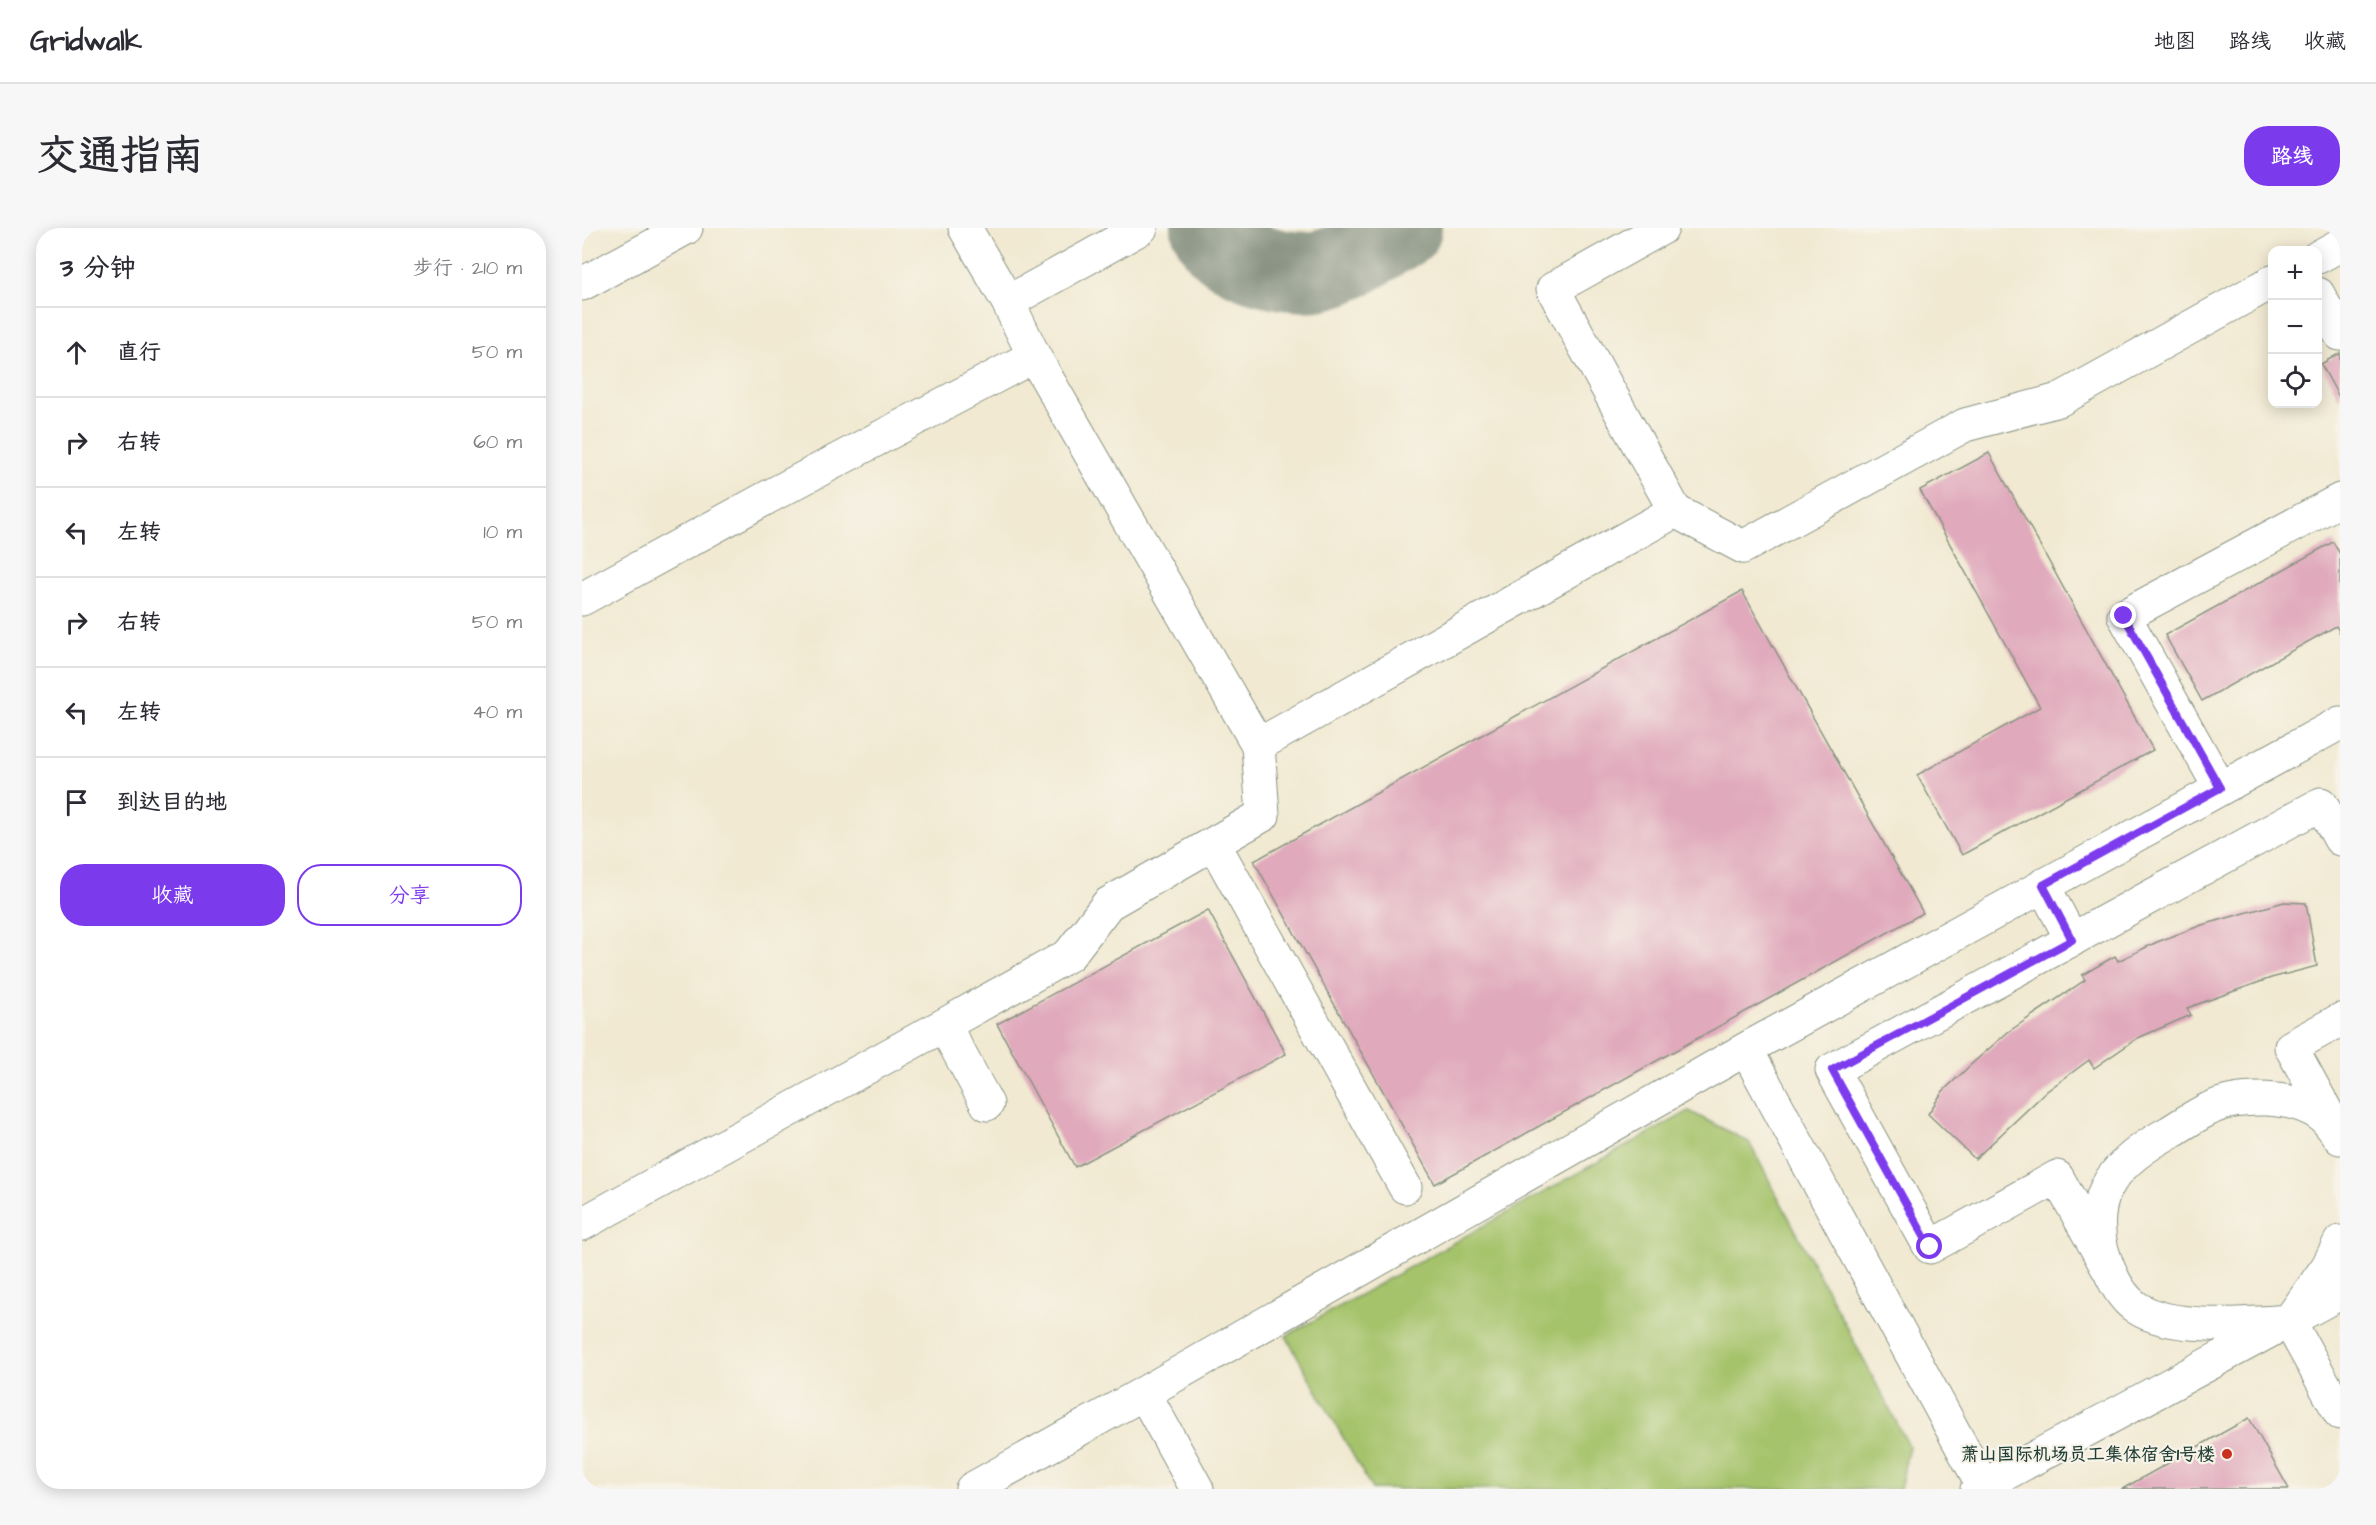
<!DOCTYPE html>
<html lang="zh">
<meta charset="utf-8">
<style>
body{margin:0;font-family:"Architects Daughter","LXGW WenKai TC",sans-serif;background:#f7f7f7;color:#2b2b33}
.controls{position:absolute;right:18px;top:18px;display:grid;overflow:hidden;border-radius:12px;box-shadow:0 3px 15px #0003}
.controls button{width:54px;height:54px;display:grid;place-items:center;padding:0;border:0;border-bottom:2px solid #e1e1e2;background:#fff;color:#2b2b33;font:30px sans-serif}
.stop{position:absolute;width:18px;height:18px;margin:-14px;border:4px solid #7c3aed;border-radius:50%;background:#fff}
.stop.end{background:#7c3aed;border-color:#fff;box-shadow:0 2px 6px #0008}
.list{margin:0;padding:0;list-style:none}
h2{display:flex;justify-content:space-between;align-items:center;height:78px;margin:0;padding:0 24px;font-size:26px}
h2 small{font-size:20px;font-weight:400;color:#7c7c81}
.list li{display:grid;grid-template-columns:39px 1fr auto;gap:18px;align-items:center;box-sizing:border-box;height:90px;padding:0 24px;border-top:2px solid #e1e1e2}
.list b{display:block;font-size:22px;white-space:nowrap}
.list em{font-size:20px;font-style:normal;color:#7c7c81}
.actions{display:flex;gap:12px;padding:18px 24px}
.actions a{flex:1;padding:14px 0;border:2px solid #7c3aed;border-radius:24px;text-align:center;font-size:21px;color:#7c3aed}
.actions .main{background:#7c3aed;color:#fff}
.icon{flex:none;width:33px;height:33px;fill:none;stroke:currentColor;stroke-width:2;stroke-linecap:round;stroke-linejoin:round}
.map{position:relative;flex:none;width:1758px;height:1261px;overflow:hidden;border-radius:24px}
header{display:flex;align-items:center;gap:36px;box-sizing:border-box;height:84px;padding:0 30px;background:#fff;border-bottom:2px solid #e1e1e2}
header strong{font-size:28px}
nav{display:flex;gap:33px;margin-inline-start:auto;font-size:21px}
.intro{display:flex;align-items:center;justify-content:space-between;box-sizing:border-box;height:144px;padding:0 36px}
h1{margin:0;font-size:42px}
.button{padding:15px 27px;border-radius:24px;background:#7c3aed;color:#fff;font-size:21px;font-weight:700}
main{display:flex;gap:36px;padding:0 36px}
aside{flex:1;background:#fff;border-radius:24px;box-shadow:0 3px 15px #0003}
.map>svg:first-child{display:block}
</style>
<header>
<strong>Gridwalk</strong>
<nav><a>地图</a><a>路线</a><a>收藏</a></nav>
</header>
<div class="intro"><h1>交通指南</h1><a class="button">路线</a></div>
<main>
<aside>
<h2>3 分钟<small>步行 · 210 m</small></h2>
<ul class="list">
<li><svg class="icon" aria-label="ahead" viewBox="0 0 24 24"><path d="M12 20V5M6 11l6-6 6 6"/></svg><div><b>直行</b></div><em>50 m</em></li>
<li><svg class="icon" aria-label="right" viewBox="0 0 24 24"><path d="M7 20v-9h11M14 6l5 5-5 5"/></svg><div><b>右转</b></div><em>60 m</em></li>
<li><svg class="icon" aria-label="left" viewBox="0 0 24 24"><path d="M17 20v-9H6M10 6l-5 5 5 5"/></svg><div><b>左转</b></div><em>10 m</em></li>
<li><svg class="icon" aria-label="right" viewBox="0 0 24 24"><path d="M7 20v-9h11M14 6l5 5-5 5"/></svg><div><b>右转</b></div><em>50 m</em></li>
<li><svg class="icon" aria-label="left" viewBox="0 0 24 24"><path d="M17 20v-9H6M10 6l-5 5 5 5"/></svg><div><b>左转</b></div><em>40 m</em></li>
<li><svg class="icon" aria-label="arrive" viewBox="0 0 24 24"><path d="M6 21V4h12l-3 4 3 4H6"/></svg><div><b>到达目的地</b></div></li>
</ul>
<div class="actions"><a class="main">收藏</a><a>分享</a></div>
</aside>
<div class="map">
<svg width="1758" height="1261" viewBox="0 0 1758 1261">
<rect width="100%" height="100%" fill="#f7f3e8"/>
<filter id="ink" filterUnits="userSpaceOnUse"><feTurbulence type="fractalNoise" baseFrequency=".0167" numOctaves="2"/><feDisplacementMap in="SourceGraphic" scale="12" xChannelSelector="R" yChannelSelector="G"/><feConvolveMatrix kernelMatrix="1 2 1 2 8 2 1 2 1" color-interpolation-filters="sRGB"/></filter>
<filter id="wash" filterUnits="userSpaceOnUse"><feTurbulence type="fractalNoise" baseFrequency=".008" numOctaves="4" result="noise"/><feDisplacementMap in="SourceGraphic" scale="24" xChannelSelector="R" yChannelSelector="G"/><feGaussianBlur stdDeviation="1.35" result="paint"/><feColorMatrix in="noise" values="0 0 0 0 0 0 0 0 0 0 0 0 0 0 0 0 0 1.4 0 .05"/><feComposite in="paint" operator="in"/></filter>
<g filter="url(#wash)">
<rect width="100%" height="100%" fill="#f1e9d1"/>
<path fill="#a5c36a" stroke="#62804f" stroke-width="1.5" d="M1107 883 1167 914 1327 1218 1318 1261H790L704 1108Z"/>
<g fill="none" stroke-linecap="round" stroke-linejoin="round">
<path stroke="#889382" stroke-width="80" d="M629 0C632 5 635 12 639 16 661 36 710 48 739 42 767 36 795 14 820 0"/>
</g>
<g id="blocks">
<path fill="#e0a9bc" d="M1758 125V171L1739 136Z
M1407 225 1571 522 1380 627 1335 547 1458 479 1338 262Z
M1751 314 1758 326V405L1754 398 1620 473 1583 407Z
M1160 363 1341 685 853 956 672 633Z
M1702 674 1724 675 1735 738 1689 750 1605 780 1609 787 1556 810 1512 840 1507 832 1465 863 1393 931 1346 886 1361 863 1393 833 1426 804 1503 752 1500 747 1533 728 1536 733 1575 714 1620 697Z
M626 682 704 826 493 939 415 796Z
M1667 1190 1707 1261H1540Z"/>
</g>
</g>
<g filter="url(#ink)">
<use href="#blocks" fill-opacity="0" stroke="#889382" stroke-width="1.5"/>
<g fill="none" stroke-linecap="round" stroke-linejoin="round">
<defs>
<path id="minor" d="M383 0 426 74 452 128 676 517
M1080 0 971 61 1093 283
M1736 29 1758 17
M0 56 104 0
M1736 66 1758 106
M426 74 559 0
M0 371 188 268 452 128
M1638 560 1542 388 1758 272
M632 616 823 959
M1461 657 1490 712
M362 797 405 876
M1164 821 1401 1258
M1751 896 1709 819 1758 792
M0 996 362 797 487 727 526 676 681 587 676 517 1093 283 1161 319 1383 197 1477 172 1690 54
M1525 1039 1475 949 1348 1019 1250 842 1739 576 1758 611
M1712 1086 1746 1038 1758 1014
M1707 1093C1666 1096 1590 1103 1555 1080 1537 1068 1526 1042 1520 1022 1514 1000 1515 973 1529 952 1543 931 1566 916 1588 904 1601 896 1614 887 1627 881 1656 866 1715 867 1741 889 1747 894 1753 903 1758 910
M1707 1093 1758 1185
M562 1165 615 1261
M390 1261 562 1165 1164 821 1758 495
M1395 1261 1758 1065"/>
</defs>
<use href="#minor" stroke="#889382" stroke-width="35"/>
<use href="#minor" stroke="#fff" stroke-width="33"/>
</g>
</g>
<g fill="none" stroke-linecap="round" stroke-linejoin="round" filter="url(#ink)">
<path stroke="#7c3aed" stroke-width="8" d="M1348 1019 1250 842 1490 712 1461 657 1638 560 1542 388"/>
</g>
<circle fill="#c8321e" stroke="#f7f3e8" stroke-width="2" cx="1645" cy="1226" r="6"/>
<g text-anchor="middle" stroke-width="4.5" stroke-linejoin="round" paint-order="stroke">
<g font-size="18" font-weight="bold" fill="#1f3d34" stroke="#f7f3e8" text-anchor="end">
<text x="1633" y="1232">萧山国际机场员工集体宿舍1号楼</text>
</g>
</g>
</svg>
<div class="controls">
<button>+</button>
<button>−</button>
<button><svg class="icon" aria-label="locate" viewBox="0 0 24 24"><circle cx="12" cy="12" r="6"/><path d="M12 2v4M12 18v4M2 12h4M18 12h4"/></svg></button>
</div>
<div class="stop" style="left:1348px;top:1019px"></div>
<div class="stop end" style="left:1542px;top:388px"></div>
</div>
</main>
